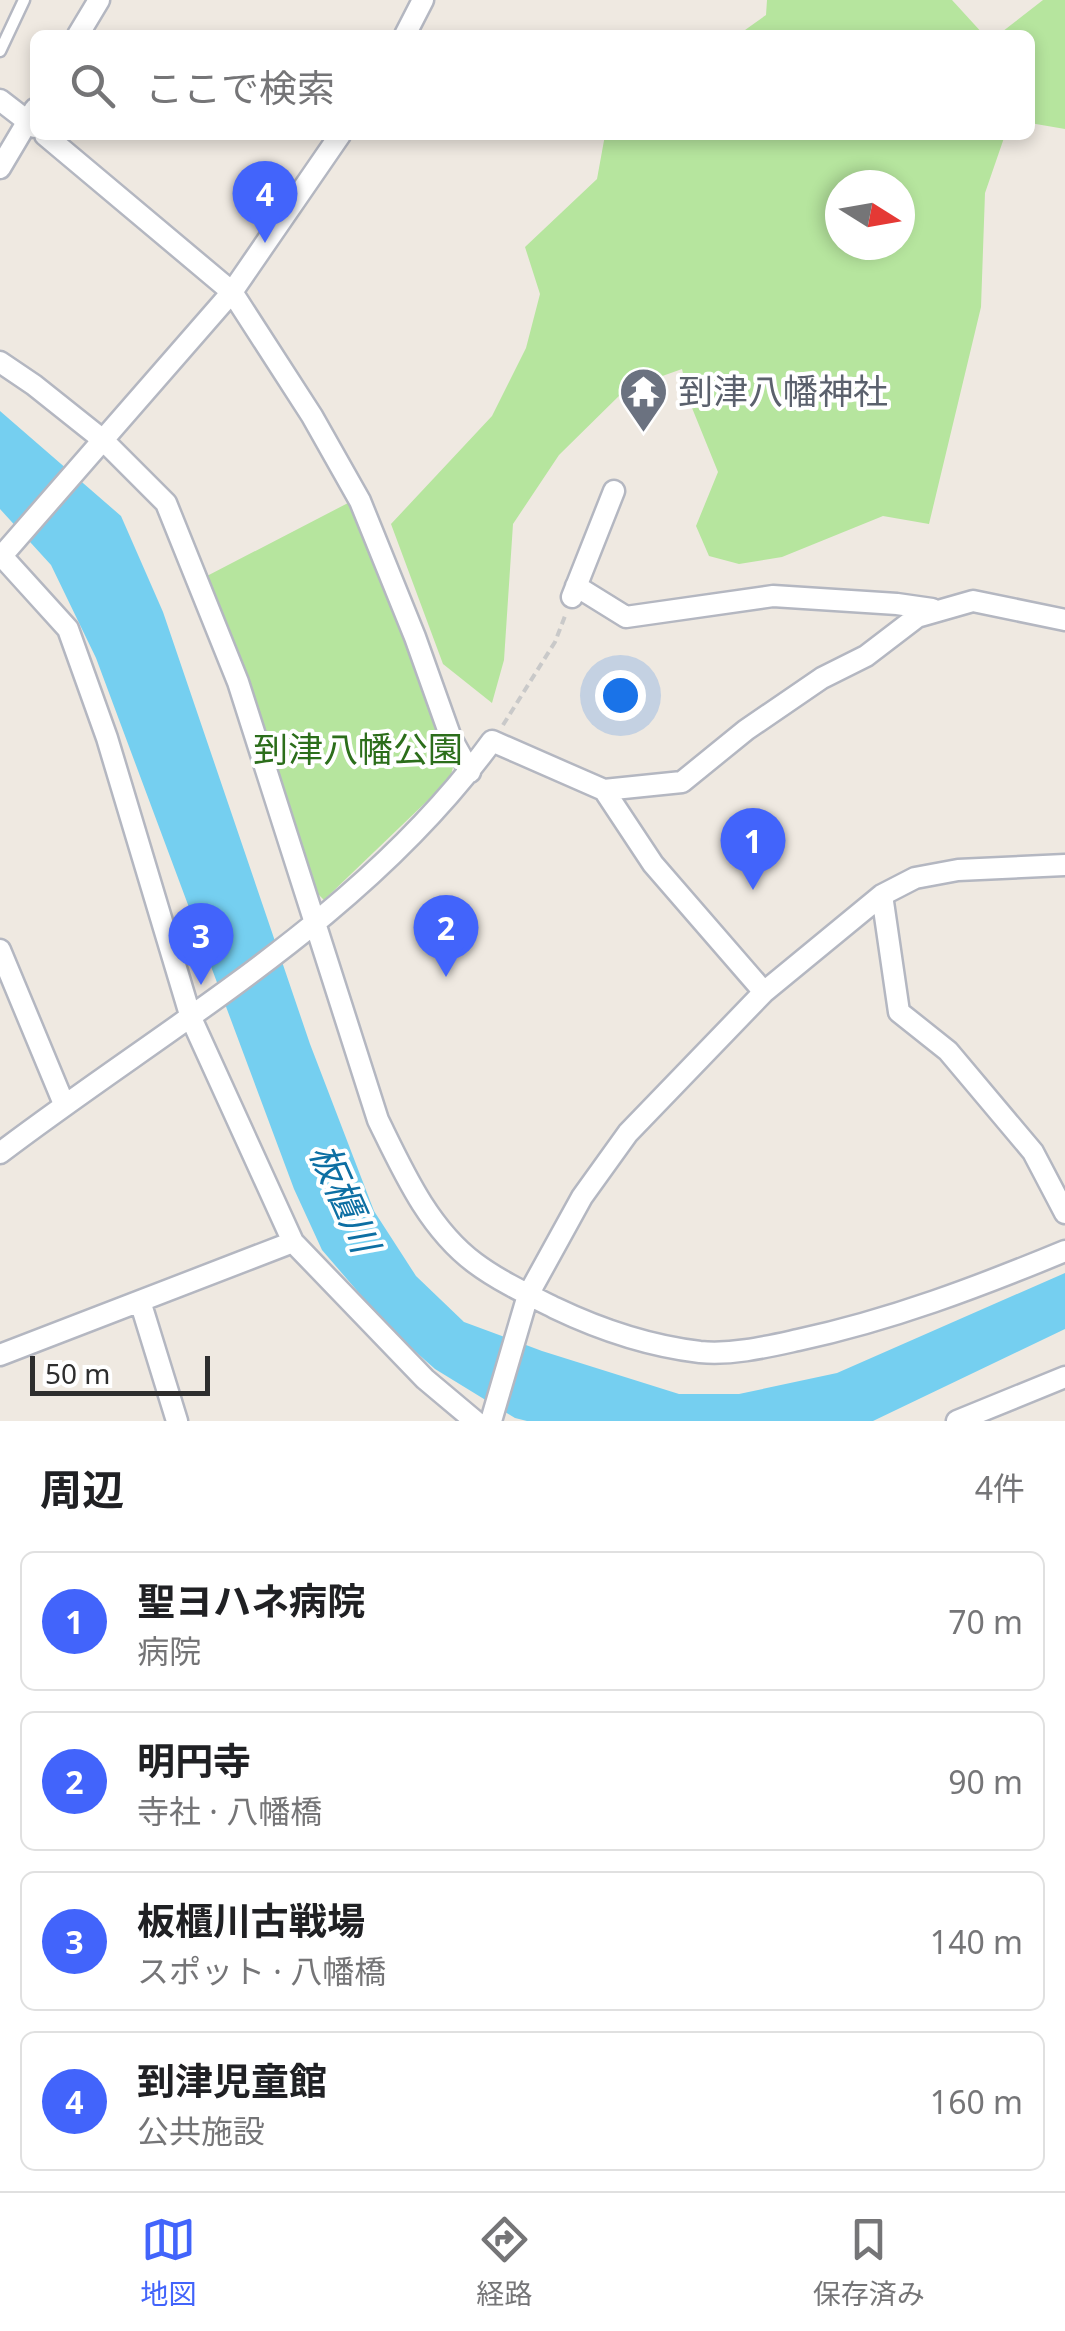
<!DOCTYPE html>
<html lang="ja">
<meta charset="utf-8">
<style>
body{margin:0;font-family:"Noto Sans","Noto Sans JP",sans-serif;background:#f6f6f6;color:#202124}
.compass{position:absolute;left:825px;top:170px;width:90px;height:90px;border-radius:50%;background:#fff;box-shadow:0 5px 15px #0003;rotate:101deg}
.scale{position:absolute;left:30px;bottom:25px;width:180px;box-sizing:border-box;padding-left:10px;border:5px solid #2e2e2e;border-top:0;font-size:28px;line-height:35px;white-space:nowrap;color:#2e2e2e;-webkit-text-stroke:8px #fff;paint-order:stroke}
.you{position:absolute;left:620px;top:695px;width:35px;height:35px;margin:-25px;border:8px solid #fff;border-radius:50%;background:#1a73e8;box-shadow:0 0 0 15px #1a73e833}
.badge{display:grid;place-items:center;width:65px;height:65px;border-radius:50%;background:#4264fb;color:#fff;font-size:32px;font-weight:700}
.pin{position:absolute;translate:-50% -82px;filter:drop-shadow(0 2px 5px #0008)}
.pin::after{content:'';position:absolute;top:52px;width:35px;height:30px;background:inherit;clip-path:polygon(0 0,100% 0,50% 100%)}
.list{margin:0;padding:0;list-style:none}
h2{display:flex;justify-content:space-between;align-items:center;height:130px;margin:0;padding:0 40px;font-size:42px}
h2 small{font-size:32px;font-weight:400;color:#757577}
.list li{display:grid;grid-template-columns:65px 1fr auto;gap:30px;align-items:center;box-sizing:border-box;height:140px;margin:0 20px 20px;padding:0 20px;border:2px solid #e0e0e0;border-radius:15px}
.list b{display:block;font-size:38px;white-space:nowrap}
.list p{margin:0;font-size:32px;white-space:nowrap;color:#757577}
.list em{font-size:32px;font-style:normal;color:#757577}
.icon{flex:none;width:55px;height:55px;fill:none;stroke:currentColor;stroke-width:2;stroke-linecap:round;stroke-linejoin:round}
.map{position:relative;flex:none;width:1065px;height:1421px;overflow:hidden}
.search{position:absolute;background:#fff;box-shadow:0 5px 15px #0003;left:30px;right:30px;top:30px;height:110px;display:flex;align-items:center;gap:25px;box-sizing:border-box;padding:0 35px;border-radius:15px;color:#757577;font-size:38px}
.sheet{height:770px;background:#fff}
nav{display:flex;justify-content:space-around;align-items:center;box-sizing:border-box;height:140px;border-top:2px solid #e0e0e0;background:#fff;font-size:28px;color:#757577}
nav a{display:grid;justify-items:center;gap:5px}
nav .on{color:#4264fb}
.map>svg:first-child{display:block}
</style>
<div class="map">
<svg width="1065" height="1421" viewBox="0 0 1065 1421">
<rect width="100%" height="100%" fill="#efe9e1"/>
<path fill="#b6e59e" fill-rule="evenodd" d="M767 0H952L984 35H738L766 15Z
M1043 0H1065V129L1030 123V35H998Z
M605 135H1005L985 193 981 307 929 524 883 516 782 557 739 564 709 556 696 526 718 472 690 403 682 369 626 389 559 455 513 524 504 660 492 703 443 664 391 524 492 416 526 348 540 294 525 247 597 179ZM900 185V245H840V185Z
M348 503 405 637 453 767 450 779 324 900 311 887 283 786 246 675 205 577Z"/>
<path fill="#75cff0" d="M0 411 121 516 163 612 310 1044 374 1211 416 1276 464 1322 542 1351 679 1394H739L837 1373 1065 1273V1329L873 1421H527L515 1418 435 1369 390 1329 322 1250 294 1189 96 658 51 565 0 509Z"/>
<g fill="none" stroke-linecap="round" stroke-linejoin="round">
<defs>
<path id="lane" d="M0 51 24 0"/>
<path id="street" d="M78 35 99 0
M405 35 423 0
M0 100 35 127
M45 135 232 292 312 416 360 501 415 637 451 738 470 772
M0 168 35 109
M0 362 34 385 103 440 166 503 238 682 378 1120C403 1171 428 1228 475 1263 499 1281 529 1295 555 1308 601 1330 649 1346 700 1352 733 1355 766 1347 798 1340 891 1320 978 1287 1065 1251
M0 554 68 629 107 738 191 1018 293 1242 425 1379 475 1421
M0 558 232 292 340 135
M576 586 626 617 773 596 897 604 932 609
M572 597 614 491
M604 790 653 864 764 992
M882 895 899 1012 948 1051 1033 1152 1065 1213
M0 950 64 1104
M0 1153C170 1024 364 917 492 741L604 790 682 782 746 730 822 678 866 656 917 617 973 601 1065 620
M140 1301 177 1421
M0 1355 293 1242
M491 1421 528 1295 582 1197 628 1133 764 992 882 895 915 878 958 870 1065 865
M957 1421 1065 1377"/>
</defs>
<use href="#lane" stroke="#b4b7c1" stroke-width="15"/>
<use href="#street" stroke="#b4b7c1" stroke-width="25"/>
<path stroke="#c9c9c9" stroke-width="4" stroke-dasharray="8 5" stroke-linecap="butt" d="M503 725 555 642 565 616"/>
<use href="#lane" stroke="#fff" stroke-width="10"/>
<use href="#street" stroke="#fff" stroke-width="20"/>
</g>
<defs>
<symbol id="temple-pin" viewBox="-11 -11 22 30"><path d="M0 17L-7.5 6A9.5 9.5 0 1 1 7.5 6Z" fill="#6b7280" stroke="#fff"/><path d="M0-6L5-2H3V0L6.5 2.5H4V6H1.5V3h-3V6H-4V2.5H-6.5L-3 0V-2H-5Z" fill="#fff"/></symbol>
</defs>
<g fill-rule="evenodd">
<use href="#temple-pin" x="616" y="364" width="55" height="75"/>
</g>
<g text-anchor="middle" stroke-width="8" stroke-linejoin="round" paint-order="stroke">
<g font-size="35" fill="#5b616d" stroke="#fff" text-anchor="start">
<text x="678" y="404">到津八幡神社</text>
</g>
<g font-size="35" fill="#2c6e1b" stroke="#fff">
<text x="358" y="762">到津八幡公園</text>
</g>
<g font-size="38" font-style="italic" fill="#0d6fa3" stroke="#fff">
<text transform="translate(344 1198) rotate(66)" y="13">板櫃川</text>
</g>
</g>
</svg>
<svg class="compass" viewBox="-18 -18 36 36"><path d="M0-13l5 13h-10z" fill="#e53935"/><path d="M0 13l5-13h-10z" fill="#757577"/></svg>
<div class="scale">50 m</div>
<div class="you"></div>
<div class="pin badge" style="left:753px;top:890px">1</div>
<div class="pin badge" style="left:446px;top:977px">2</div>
<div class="pin badge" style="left:201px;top:985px">3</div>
<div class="pin badge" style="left:265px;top:243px">4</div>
<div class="search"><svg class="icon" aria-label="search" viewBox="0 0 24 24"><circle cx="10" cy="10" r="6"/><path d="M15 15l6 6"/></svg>ここで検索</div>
</div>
<section class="sheet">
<h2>周辺<small>4件</small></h2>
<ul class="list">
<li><span class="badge">1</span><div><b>聖ヨハネ病院</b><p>病院</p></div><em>70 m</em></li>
<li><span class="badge">2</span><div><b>明円寺</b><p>寺社 · 八幡橋</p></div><em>90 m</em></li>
<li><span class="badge">3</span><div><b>板櫃川古戦場</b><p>スポット · 八幡橋</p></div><em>140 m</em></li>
<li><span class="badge">4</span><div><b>到津児童館</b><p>公共施設</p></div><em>160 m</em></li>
</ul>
</section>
<nav>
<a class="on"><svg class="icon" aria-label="map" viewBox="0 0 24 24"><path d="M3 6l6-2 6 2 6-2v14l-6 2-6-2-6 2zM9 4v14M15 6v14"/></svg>地図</a>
<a><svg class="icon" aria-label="directions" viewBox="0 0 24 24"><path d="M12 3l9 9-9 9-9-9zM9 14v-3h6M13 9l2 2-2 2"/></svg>経路</a>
<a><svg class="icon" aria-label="saved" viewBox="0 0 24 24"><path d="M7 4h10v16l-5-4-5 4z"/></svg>保存済み</a>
</nav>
